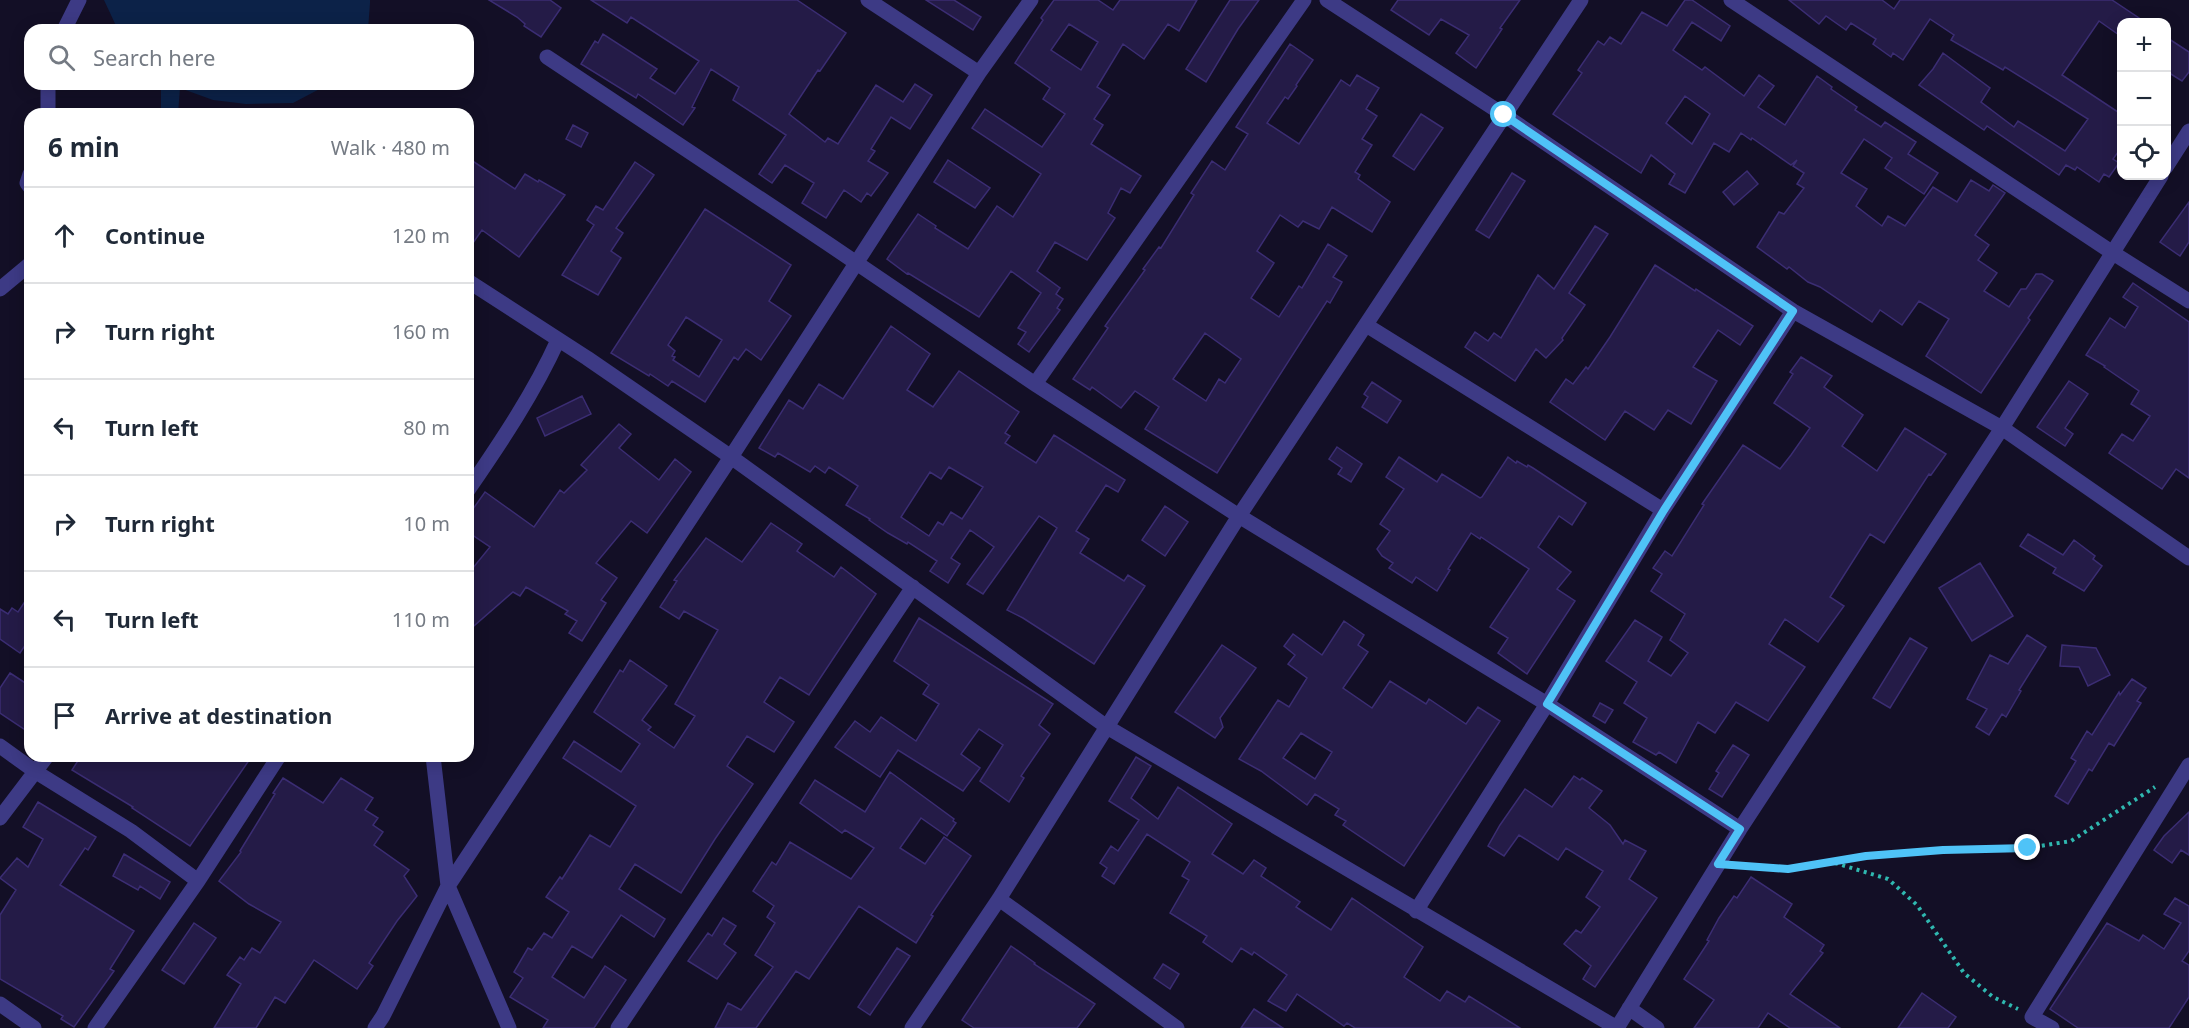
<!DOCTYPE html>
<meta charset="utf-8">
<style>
body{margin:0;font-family:"Noto Sans",sans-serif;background:#f2f2f3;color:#1f2937}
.controls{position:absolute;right:18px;top:18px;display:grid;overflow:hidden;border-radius:12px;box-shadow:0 3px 15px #0003}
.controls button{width:54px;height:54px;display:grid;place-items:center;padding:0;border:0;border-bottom:2px solid #e0e1e3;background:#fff;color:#1f2937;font:30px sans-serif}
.stop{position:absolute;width:18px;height:18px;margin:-14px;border:4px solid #4fc3f7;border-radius:50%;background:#fff}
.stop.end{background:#4fc3f7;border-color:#fff;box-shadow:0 2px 6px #0008}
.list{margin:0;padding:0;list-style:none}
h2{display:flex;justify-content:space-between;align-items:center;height:78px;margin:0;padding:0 24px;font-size:26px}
h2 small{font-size:20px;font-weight:400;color:#747a83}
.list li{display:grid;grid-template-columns:39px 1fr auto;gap:18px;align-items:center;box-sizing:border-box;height:96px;padding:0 24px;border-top:2px solid #e0e1e3}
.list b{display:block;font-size:22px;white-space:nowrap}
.list em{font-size:20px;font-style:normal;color:#747a83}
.icon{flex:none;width:33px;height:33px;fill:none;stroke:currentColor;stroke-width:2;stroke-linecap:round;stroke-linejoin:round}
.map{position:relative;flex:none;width:2189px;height:1028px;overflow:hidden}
.search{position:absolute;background:#fff;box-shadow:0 3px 15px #0003;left:24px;top:24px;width:450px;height:66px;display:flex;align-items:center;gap:15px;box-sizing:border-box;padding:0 21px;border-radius:18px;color:#747a83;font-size:22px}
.panel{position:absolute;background:#fff;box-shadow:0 3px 15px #0003;left:24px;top:108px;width:450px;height:654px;border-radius:18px}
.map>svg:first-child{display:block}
</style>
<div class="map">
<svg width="2189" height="1028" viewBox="0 0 2189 1028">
<rect width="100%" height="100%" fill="#130f26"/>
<path fill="#0c2248" d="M104 0H370V3L368 30H118Z
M161 84H329L293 103 246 104 213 100 180 88 178 114H169L161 109Z"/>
<path fill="#241b47" stroke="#3b2d73" stroke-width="1.5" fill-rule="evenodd" d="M489 0H550L561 8 541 37 524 26 525 24 517 17Z
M591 0H797L846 33 820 71 818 70 789 114 825 142 828 138 838 144 876 85 903 102 915 84 932 95 910 129 891 117 871 149 875 151 868 161 888 173 871 196 867 193 861 202 844 190 826 218 802 203 814 183 785 165 772 183 759 174 786 135 733 100 739 87 711 69 692 107 695 108 683 125 638 94 636 98 581 64 595 41 598 43 603 34 657 69 650 78 675 94 699 61 631 17 627 23Z
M926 0H954L981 17 973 30Z
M1054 0H1098L1113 10 1120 0H1197L1179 31 1168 24 1144 59 1123 44 1097 87 1110 95 1094 119 1103 125 1091 144 1141 176 1130 193 1121 188 1108 213 1115 218 1087 260 1055 242 1037 271 1060 288 1056 294 1063 299 1057 308 1060 310 1029 352 1018 344 1026 332 1018 328 1041 293 1011 271 979 317 908 273 907 274 887 259 918 214 936 226 935 228 968 249 997 206 1013 217 1041 174 972 128 985 109 1042 147 1065 114 1043 99 1050 88 1015 63 1043 20 1041 18ZM1069 24 1098 42 1081 70 1051 50Z
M1230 0H1259L1238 29 1206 82 1186 69Z
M1398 0H1520L1500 28 1502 29 1476 68 1456 53 1469 35 1441 19 1429 35 1391 10Z
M1685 0H1692L1730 26 1721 41 1692 22 1673 50 1702 70 1705 67 1744 96 1759 75 1774 86 1758 107 1785 125 1817 76 1832 87 1831 89 1857 107 1855 110 1881 127 1885 122 1916 142 1908 154 1938 173 1924 194 1885 168 1892 158 1864 139 1841 173 1867 189 1856 206 1882 226 1888 216 1905 226 1933 187 1957 202 1971 180 1989 191 1993 185 2005 193 1975 235 1989 245 1978 260 1997 273 1984 291 2009 307 2021 289H2026L2036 274H2042L2053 281 2028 318 2030 320 1981 393 1926 356 1949 319 1919 301 1902 325 1880 310 1872 322 1820 287 1808 282 1789 267 1787 269 1757 247 1779 212 1784 214 1804 188 1797 184 1804 173 1793 166 1797 160 1791 165 1752 138 1751 140 1741 133 1729 152 1714 143 1685 193 1669 184 1675 174 1651 155 1641 173 1553 114 1582 73 1578 70 1598 41 1604 45 1610 37 1621 44 1642 12 1667 26ZM1685 96 1710 114 1692 144 1666 123Z
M1789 0H1882L1894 9 1900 0H2112L2145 22H2121V31L2119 35 2099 21 2062 75 2121 114V148L2113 159 2119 163 2109 177 2104 174 2099 182 2077 167 2075 170 2066 165 2059 175 1987 126 1984 130 1919 85 1933 69 1943 53 1990 88 1981 102 2014 127 2018 121 2065 151 2088 119 2005 67 2003 70 1951 40 1954 35 1930 19 1903 60 1893 53 1891 57 1873 44 1876 39 1851 23 1846 30 1826 16 1819 24Z
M2166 37 2189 52V72L2182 81 2166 71Z
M1290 44 1313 60 1296 85 1297 86 1288 99 1285 97 1267 123 1299 144 1341 80 1350 86 1357 75 1379 88 1366 109 1377 116 1362 139 1372 145 1355 172 1360 175 1358 179 1390 202 1372 232 1332 207 1319 229 1303 221 1298 227 1280 215 1257 251 1274 263 1251 298 1279 317 1299 286 1302 288 1328 244 1347 256 1333 277 1342 282 1330 303 1327 301 1217 473 1145 429 1159 407 1135 391 1121 408 1092 387 1090 390 1073 379 1108 328 1105 326 1145 270 1143 269 1159 247 1161 248 1194 195 1191 193 1212 161 1225 170 1248 134 1236 127ZM1205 333 1241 359 1225 383 1219 379 1206 401 1173 379Z
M1421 114 1443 128 1414 170 1393 156Z
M573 125 588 133 581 147 566 139Z
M468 158 515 189 525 174 538 182 539 180 565 195 519 257 482 230 468 250Z
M948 160 990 188 975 208 934 182Z
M635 162 654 175 616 228 623 233 611 251 621 258 598 295 562 275 594 225 587 220 596 206 603 210Z
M1747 171 1758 184 1734 205 1723 192Z
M1512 173 1525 181 1489 238 1476 230Z
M2189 202V242L2180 256 2160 242Z
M705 209 791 265 769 301 791 316 761 360 746 349 738 360 734 357 705 402 672 381 668 386 650 374 649 376 611 353ZM686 317 722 340 699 377 673 360 675 357 672 356 675 351 668 345Z
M1595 226 1608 234 1569 293 1585 305 1562 338 1563 340 1546 358 1536 349 1515 381 1465 347 1475 332 1488 341 1494 333 1501 338 1538 275 1554 289Z
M1655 265 1695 291 1696 289 1753 326 1740 345 1718 330 1693 367 1717 381 1691 424 1668 410 1654 430 1625 411 1605 440 1550 402 1566 379 1573 384 1586 367 1588 369 1610 337Z
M2133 283 2189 322V478L2176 469 2162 489 2109 453 2122 434 2133 441 2150 416 2131 404 2139 391 2104 367 2105 366 2086 355 2110 318 2125 328 2138 307 2123 297Z
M891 326 930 354 907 390 933 407 959 371 1019 412 1005 433 1010 436 1005 443 1036 463 1054 435 1125 480 1118 492 1106 485 1076 531 1089 539 1080 553 1124 581 1128 575 1145 586 1094 664 1023 618 1007 610 1057 528 1039 516 983 594 967 584 994 547 970 530 951 558 960 564 948 583 930 571 937 561 908 542 907 544 888 533 869 520 870 519 846 505 858 486 829 467 825 473 815 466 810 472 778 453 775 457 759 448 789 400 803 409 819 384 843 399ZM949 467 983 487 962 519 951 512 943 525 938 522 929 536 901 517 930 472 941 479Z
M1801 357 1832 376 1824 387 1863 415 1842 446 1877 471 1905 428 1946 454 1931 475 1929 474 1884 543 1870 534 1830 597 1844 606 1818 642 1785 619 1769 644 1805 667 1768 721 1736 702 1715 733 1698 722 1676 763 1659 752 1656 755 1633 742 1647 718 1624 703 1637 682 1606 661 1635 620 1662 637 1648 661 1671 676 1688 653 1670 640 1685 614 1651 591 1662 574 1653 568 1665 551 1672 556 1704 505 1702 504 1743 445 1780 469 1791 455 1810 428 1774 403 1793 374 1790 372Z
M2069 381 2088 394 2065 428 2073 434 2065 446 2037 427Z
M1372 382 1401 401 1387 423 1362 407 1368 397 1364 394Z
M582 396 591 414 545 436 537 418Z
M619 424 631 434 619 448 659 480 675 459 691 472 647 533 631 521 596 563 617 578 601 600 606 603 582 641 569 633 577 621 565 614 568 611 526 587 520 596 513 592 468 631V574L490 547 468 532V516L485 492 534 527 560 490 564 493 587 470 581 465Z
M1337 447 1362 464 1351 482 1338 474 1342 468 1329 459Z
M1399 457 1437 482 1442 474 1480 498 1482 497 1508 457 1516 463 1517 461 1527 467 1528 465 1533 468 1586 503 1572 525 1559 516 1538 547 1571 572 1557 589 1575 601 1527 674 1498 653 1508 638 1490 627 1529 569 1481 537 1480 539 1471 533 1448 569 1450 570 1437 591 1416 577 1412 583 1389 568 1393 563 1382 556 1377 549 1390 531 1380 524 1404 489 1386 477Z
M1165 506 1188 522 1165 556 1142 540Z
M771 523 802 544 797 551 834 577 841 567 876 594 809 695 780 677 764 702 794 722 774 752 747 736 727 766 753 784 715 839 681 893 635 864 619 889 665 919 654 937 621 915 592 958 572 946 552 977 584 998 605 966 626 980 594 1028H543L548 1020 510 997 523 978 514 972 528 948 532 950 544 933 552 938 569 912 546 897 560 877 562 879 590 835 610 847 636 806 563 758 574 741 621 772 640 744 594 712 620 670 623 672 630 660 667 686 642 720 651 727 648 730 674 748 695 716 675 704 718 630 684 611 679 619 660 607 677 581 674 580 706 538 742 562Z
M2028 534 2063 555 2074 540 2095 556 2093 559 2102 566 2084 591 2053 573 2056 568 2020 546Z
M1980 563 2013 616 1972 641 1939 588Z
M30 594V638L20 653 0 639V609L8 614 12 608 18 612Z
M919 618 1053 704 1039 725 1050 734 1021 776 1024 778 1009 802 980 781 1003 745 979 729 961 754 980 768 963 791 898 750 880 777 835 747 855 721 870 732 881 717 916 741 939 704 923 694 929 685 894 661Z
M1344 621 1364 635 1358 645 1368 652 1343 688 1372 708 1390 681 1426 704 1429 699 1466 724 1478 707 1500 721 1404 866 1343 825 1346 821 1335 815 1339 809 1315 794 1307 805 1261 771 1239 759 1278 700 1289 707 1307 678 1288 664 1295 655 1284 646 1293 634 1322 655ZM1301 733 1332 752 1315 779 1283 758Z
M2027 635 2046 647 2019 690 2021 691 2006 717 2002 714 1989 735 1976 727 1987 709 1967 699 1990 655 2008 664Z
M1910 638 1927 648 1890 708 1873 698Z
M1222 645 1256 668 1220 718 1223 727 1215 738 1175 712Z
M2062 645 2096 648 2110 675 2088 686 2079 667 2060 666Z
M10 673 30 686V733L0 713V688Z
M2132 679 2146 688 2137 701 2141 703 2114 746 2109 743 2092 771 2089 769 2068 804 2055 796 2076 761 2071 758 2087 731 2092 735 2119 692 2120 695Z
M1600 703 1613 710 1605 723 1593 716Z
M1733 745 1749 755 1722 797 1709 789 1719 773 1716 771Z
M81 756H252L190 846 132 808 133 807 72 770Z
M1136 757 1151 766 1131 798 1158 819 1178 787 1232 824 1212 854 1243 874 1254 860 1266 868 1261 876 1300 902 1296 907 1331 930 1352 898 1423 947 1404 977 1440 1001 1447 991 1465 1002 1469 996 1520 1028H1355L1347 1023 1344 1026 1297 994 1286 1011 1268 1001 1287 975 1254 952 1252 955 1241 948 1232 962 1203 942 1207 936 1170 913 1189 880 1182 876 1190 862 1147 834 1114 884 1102 876 1107 868 1100 863 1111 846 1118 851 1139 820 1109 801Z
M890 772 954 819 953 821 956 823 947 836 921 818 900 848 925 864 944 837 971 856 931 915 933 916 916 943 859 906 809 979 796 971 756 1028H715L728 1003 741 1010 773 967 755 955 775 923 767 917 774 906 753 891 772 862 776 865 790 842 851 879 874 848 845 830 842 833 800 803 815 780 865 812Z
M1574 776 1580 780 1582 778 1602 791 1589 808 1610 825 1623 844 1625 840 1646 851 1629 879 1657 898 1595 987 1583 979 1591 966 1564 944 1576 930 1581 933 1600 907 1586 897 1603 871 1566 848 1558 860 1519 835 1504 856 1488 846 1500 825 1525 789 1552 807Z
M283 778 323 803 341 778 373 798 365 810 378 818 373 825 383 832 374 845 409 870 404 876 417 896 397 921 369 963 373 966 357 989 314 960 285 1003 275 997 256 1028H214L241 984 227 975 240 957 244 960 252 948 260 953 281 922 249 904 219 881 241 852 240 851 275 794 273 793Z
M38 802 96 837 88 850 85 848 60 885 134 931 110 969 114 971 74 1027 61 1019 63 1016 0 979V915L16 890 0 878 17 858 28 867 43 839 23 827Z
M2189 812V855L2181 850 2172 863 2154 850 2164 836Z
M124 854 170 882 160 899 140 886 138 890 113 876Z
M1751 877 1792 904 1784 917 1824 945 1820 951 1823 953 1790 994 1840 1028H1790L1768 1013 1758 1028H1694L1714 1000 1684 979 1709 941 1707 940 1719 918 1734 896 1737 898Z
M2175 898 2189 906V951L2182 961 2189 965V997L2169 1028H2078L2050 1009 2107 923 2139 941 2143 935 2164 949 2181 923 2164 914Z
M723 918 736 926 724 944 736 953 717 979 688 961 708 933 712 936Z
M194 923 216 938 184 984 162 970Z
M1011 946 1035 963 1034 964 1095 1004 1077 1028H974L962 1020Z
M897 948 910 956 870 1015 858 1007Z
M1163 964 1179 974 1170 989 1154 978Z
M1922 993 1956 1017 1948 1028H1898Z
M1254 1009 1283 1028H1241Z"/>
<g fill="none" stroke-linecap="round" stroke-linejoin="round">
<path stroke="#2fb8b0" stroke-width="4" stroke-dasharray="3 4.5" stroke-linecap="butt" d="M1835 863 1888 879 1917 905 1964 973 1993 997 2018 1009
M1736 865 1788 869 1866 856 1943 850 2028 848 2071 841 2155 787"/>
<path stroke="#3d3a85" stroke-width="15" d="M868 0 979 73
M1327 0 1504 115 1793 311 2002 428 2189 558
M1731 0 2113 253 2189 301
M64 30 79 0
M547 57 827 243 1035 384 1239 516 1547 704 1740 829
M48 84V114
M2166 167 2189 131
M30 174 27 183 30 187
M468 281 587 358 731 457 1107 727 1617 1028
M0 289 30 264
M1366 325 1663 510
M1035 384 1304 0
M468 490C501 442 534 393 558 340
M0 746 36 772 131 831 198 881
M433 756 448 886 509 1028
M0 818 47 756
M999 899 1177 1028
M1416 911 1547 704 1663 510 1793 311
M0 1004 34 1028
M1629 1008 1657 1028
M95 1028 198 881 279 756
M375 1028 383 1016 448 886 731 457 979 73 1031 0
M618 1028 913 587
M912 1028 999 899 1239 516 1581 0
M1617 1028 1740 829 2002 428 2161 176
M2052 1028 2032 1017 2189 765"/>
</g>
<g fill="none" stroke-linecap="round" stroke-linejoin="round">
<path stroke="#4fc3f7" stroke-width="8" d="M1504 115 1793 311 1664 510 1547 704 1740 829 1718 864 1788 869 1866 856 1943 850 2028 848"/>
</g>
</svg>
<div class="controls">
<button>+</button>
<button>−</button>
<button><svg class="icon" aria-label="locate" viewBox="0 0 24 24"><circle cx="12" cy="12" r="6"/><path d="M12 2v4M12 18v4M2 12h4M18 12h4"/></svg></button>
</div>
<div class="stop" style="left:1504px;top:115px"></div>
<div class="stop end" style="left:2028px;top:848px"></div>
<div class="search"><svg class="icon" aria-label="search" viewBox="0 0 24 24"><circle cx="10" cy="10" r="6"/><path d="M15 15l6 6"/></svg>Search here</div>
<section class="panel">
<h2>6 min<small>Walk · 480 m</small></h2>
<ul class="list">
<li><svg class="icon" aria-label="ahead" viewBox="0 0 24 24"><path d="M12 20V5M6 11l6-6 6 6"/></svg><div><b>Continue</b></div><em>120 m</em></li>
<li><svg class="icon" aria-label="right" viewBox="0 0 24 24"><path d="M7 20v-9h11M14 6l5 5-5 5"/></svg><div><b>Turn right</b></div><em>160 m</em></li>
<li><svg class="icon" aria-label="left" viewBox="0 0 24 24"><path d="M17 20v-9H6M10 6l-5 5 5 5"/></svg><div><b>Turn left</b></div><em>80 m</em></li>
<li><svg class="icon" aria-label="right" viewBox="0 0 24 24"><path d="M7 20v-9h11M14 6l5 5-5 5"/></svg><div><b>Turn right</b></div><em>10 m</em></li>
<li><svg class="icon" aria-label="left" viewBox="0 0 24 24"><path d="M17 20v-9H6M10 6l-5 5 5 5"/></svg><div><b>Turn left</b></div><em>110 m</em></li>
<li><svg class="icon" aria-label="arrive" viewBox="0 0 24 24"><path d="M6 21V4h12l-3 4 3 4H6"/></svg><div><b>Arrive at destination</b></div></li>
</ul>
</section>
</div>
